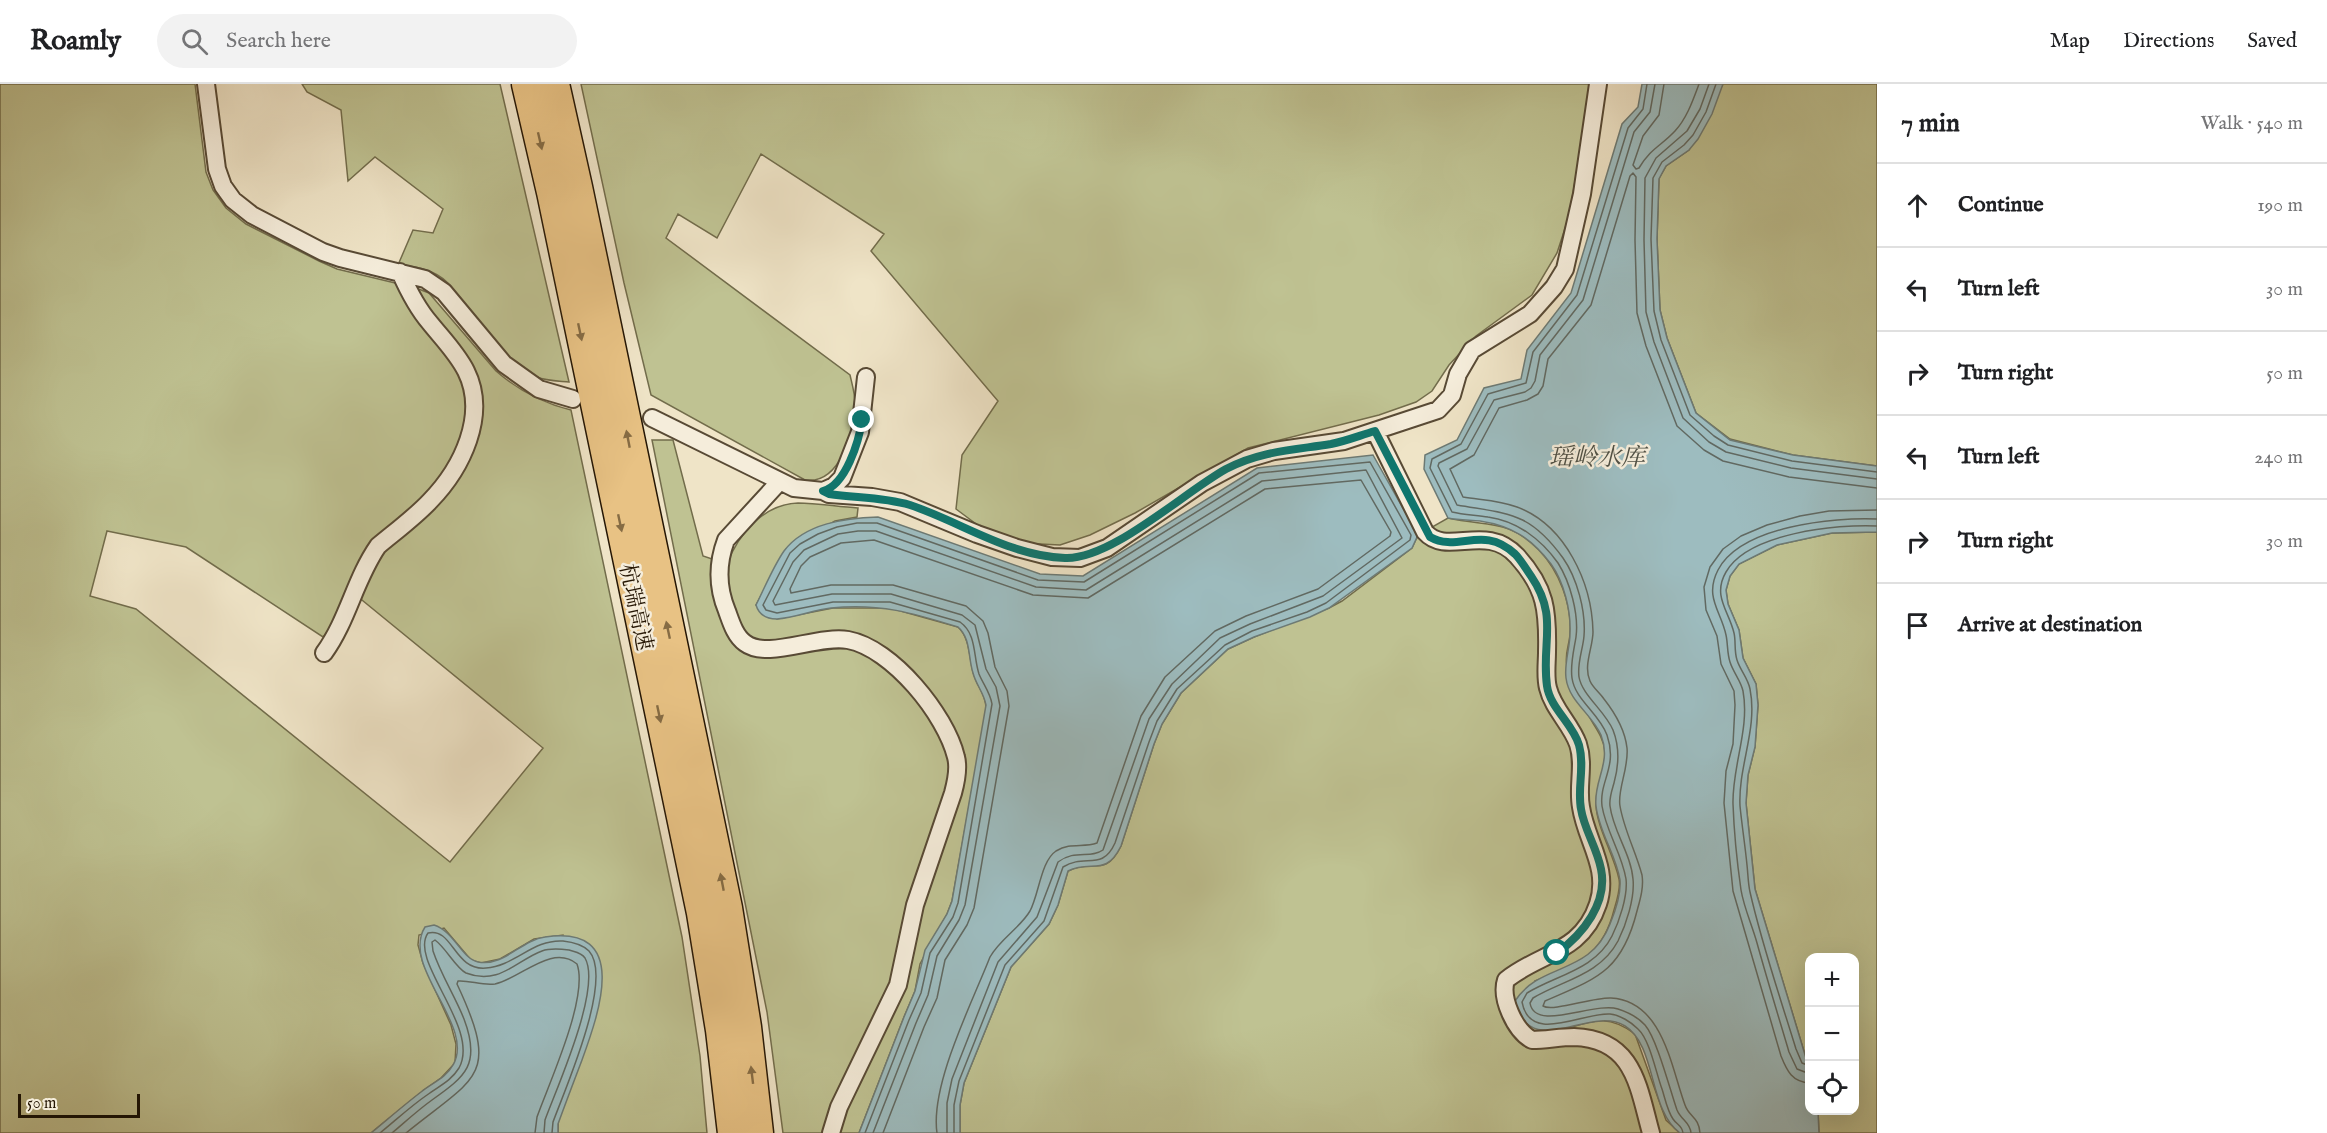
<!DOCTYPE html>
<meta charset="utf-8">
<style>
body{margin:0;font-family:"IM FELL English","Noto Serif SC",serif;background:#f2f2f2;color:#202124}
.controls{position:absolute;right:18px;bottom:18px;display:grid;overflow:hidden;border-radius:12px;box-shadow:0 6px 24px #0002}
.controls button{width:54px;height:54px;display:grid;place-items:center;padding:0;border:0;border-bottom:2px solid #e0e0e0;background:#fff;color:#202124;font:30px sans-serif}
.scale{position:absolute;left:18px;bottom:15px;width:122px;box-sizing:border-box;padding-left:6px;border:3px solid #251604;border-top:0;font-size:16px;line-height:21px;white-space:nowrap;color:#251604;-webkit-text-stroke:4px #f5eddb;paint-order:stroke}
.stop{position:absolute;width:18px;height:18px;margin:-14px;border:4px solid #0f766e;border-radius:50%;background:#fff}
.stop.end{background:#0f766e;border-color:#fff;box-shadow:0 2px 6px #0008}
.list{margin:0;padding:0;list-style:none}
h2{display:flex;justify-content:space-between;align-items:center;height:78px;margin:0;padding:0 24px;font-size:26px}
h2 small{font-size:20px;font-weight:400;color:#757577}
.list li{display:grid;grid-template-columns:39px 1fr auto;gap:18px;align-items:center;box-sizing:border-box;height:84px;padding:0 24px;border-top:2px solid #e0e0e0}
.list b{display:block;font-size:22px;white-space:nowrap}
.list em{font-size:20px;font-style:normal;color:#757577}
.icon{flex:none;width:33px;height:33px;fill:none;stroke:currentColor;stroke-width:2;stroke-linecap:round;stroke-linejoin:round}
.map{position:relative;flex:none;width:1877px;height:1049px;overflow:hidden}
header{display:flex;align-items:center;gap:36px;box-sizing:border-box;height:84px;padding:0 30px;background:#fff;border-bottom:2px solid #e0e0e0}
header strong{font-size:28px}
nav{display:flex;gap:33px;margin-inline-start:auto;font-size:21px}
.search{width:420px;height:54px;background:#f2f2f2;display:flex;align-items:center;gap:15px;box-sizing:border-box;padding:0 21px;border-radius:33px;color:#757577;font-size:22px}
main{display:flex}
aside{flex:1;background:#fff}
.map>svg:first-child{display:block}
</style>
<header>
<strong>Roamly</strong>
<div class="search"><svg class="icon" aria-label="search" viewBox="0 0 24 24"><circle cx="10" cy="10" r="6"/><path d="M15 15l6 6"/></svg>Search here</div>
<nav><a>Map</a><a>Directions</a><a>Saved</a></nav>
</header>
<main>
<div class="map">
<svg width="1877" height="1049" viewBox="0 0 1877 1049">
<rect width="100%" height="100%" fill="#efe4c7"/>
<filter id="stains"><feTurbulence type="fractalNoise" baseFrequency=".00333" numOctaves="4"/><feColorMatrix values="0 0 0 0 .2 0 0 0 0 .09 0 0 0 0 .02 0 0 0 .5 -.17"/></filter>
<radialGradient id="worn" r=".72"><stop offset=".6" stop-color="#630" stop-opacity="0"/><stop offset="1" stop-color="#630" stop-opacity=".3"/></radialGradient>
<path fill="#bfc292" stroke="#726c4b" stroke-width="1.5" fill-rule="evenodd" d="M0 0H195L206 88 213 106 226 124 246 140 319 177 337 185 416 204 429 209 496 287C519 307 542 319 571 326L682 853 700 972 707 1049H558L563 851 534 855 500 875 481 879 471 876 444 844 419 851 418 861 423 879 451 941 456 960 455 979 441 994 424 1006 371 1049H0ZM107 447 186 463 323 553 357 512 543 664 450 778 136 525 90 512Z
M302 0H500L569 298C559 297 546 297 537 293 510 282 482 246 463 224 459 218 456 210 452 204 440 187 418 182 398 181L413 146 433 149 443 125 375 73 348 97 341 26 307 8Z
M581 0H1592L1569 132 1557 169 1532 211 1476 252 1449 281 1432 307 1416 318 1379 331 1248 364 1135 429 1090 451 1060 461 1020 459 991 451 956 425 962 371 998 317 871 167 884 150 761 70 717 154 678 130 666 154 850 291C852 300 855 310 855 319 855 347 840 401 805 396L651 311 624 199Z
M1723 0H1877V382L1793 371 1730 355 1696 329 1667 254 1660 226 1657 155 1659 94 1666 82 1689 66Z
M652 356H673L703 472 727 480C738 451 763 420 798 419 818 419 838 423 858 424L857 433 835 437 786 465 756 521 777 535 833 524H890L958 543C970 554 969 573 973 588 977 603 987 611 986 628L952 817 947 830 920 880 915 907 904 933 859 1049H783L767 928Z
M1448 434C1487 443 1508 434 1539 466 1559 487 1572 520 1570 549 1570 559 1564 571 1567 581 1571 596 1578 613 1586 627 1593 641 1603 651 1605 667 1606 686 1595 703 1596 721 1597 744 1614 771 1619 795 1621 804 1617 816 1614 826 1602 874 1577 879 1535 897L1569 944C1596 935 1611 932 1635 950L1666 1036 1680 1049H960V1021L964 999 1011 883 1049 840 1058 821 1068 787C1092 774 1105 795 1121 762L1154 660 1162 640 1181 609 1228 565 1254 553 1329 524 1342 517 1412 464 1418 451Z
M1877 448V1049H1819L1818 1027 1854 1026V874H1810L1809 984 1755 805 1746 719 1748 691 1755 663 1758 621 1756 600 1743 574 1739 546 1728 520 1726 506 1730 492 1739 480 1777 461 1832 449Z"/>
<path fill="#9dbcbf" stroke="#6d7a74" stroke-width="1.5" d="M1642 0H1723L1712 30 1698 55 1689 66 1666 82 1659 95 1657 155 1660 226 1667 254 1696 329 1730 356 1793 371 1877 382V448L1832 449 1777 461 1739 480 1730 492 1726 506 1728 520 1739 546 1743 574 1756 600 1758 621 1755 663 1748 691 1746 719 1755 805 1809 984 1810 1026 1818 1027 1819 1049H1680C1648 1026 1657 962 1625 942 1589 920 1530 979 1515 917 1540 878 1590 892 1610 840 1615 828 1621 809 1620 796 1616 771 1599 748 1596 722 1593 697 1612 679 1601 651 1592 630 1569 618 1566 594 1564 579 1570 564 1570 549 1571 527 1564 498 1551 480 1531 454 1512 442 1480 437 1469 436 1458 436 1448 434L1424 385 1425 371 1457 356 1484 304 1521 295 1527 266 1571 209 1622 40 1638 23Z
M1373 371 1418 451 1412 464 1329 524 1310 533 1254 553 1228 565 1181 609 1162 640 1154 660 1121 762C1105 794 1092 775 1068 787L1058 821 1049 840 1011 883 964 999 960 1021V1049H859L904 933 915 907 925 866 947 830 952 817 986 621C984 609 976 601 973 589 968 574 971 554 958 543 913 529 880 519 831 524 813 526 795 534 777 535 767 535 759 531 756 521 765 503 773 483 784 467 805 439 846 434 878 433L1040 490 1083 492 1257 384Z
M434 841C454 847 462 875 478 878 504 883 521 856 545 853 631 840 599 929 582 976 574 997 566 1018 558 1040V1049H371C388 1035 404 1021 421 1008 432 999 446 994 453 981 476 942 400 883 425 843Z"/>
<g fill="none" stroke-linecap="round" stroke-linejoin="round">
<path stroke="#616962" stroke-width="1.5" d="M1647 0 1643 25 1628 44 1577 211 1533 268 1526 299 1488 310 1461 360 1432 375 1430 384 1452 428C1464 431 1477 431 1488 433 1517 437 1541 455 1558 479 1570 498 1579 530 1576 553 1574 566 1570 580 1572 594 1575 616 1599 629 1607 651 1618 683 1599 697 1602 722 1606 747 1622 770 1626 795 1628 812 1619 838 1612 852 1595 886 1556 891 1527 909L1522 918C1530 961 1583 928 1610 930 1620 931 1631 938 1638 945 1650 956 1656 989 1662 1005 1665 1014 1667 1026 1673 1035 1677 1041 1682 1041 1683 1049
M1655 0 1650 28 1634 48 1583 216 1540 271 1535 297 1531 304 1525 308 1494 316 1467 365 1439 379 1438 382 1457 421C1508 430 1529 427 1563 474 1577 494 1586 527 1584 552 1583 565 1577 579 1579 593 1582 611 1605 627 1613 646 1620 664 1619 681 1614 699 1612 706 1609 714 1610 722 1613 747 1631 770 1633 795 1635 814 1626 841 1618 857 1600 891 1563 896 1533 914L1530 919C1535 949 1595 917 1618 925 1627 928 1638 933 1645 941 1657 955 1670 1006 1677 1026 1681 1036 1690 1038 1691 1049
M1664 0 1659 31 1643 52 1633 81 1636 85 1639 84C1651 64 1661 62 1675 47 1687 34 1693 16 1699 0
M1709 0 1700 25 1687 47 1656 74 1645 94 1644 156 1646 228 1654 258 1683 334 1709 358 1726 368 1791 384 1877 395
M1716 0 1706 28 1693 51 1684 61 1662 78 1653 94 1651 155 1654 227 1661 256 1690 331 1714 352 1728 361 1792 377 1877 388
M1810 982 1802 979 1796 965C1780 913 1762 861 1750 808 1748 799 1748 790 1747 781 1745 761 1742 742 1740 722 1738 682 1758 645 1750 605 1748 594 1740 586 1737 576 1734 567 1736 557 1734 549 1729 527 1712 512 1726 488 1748 449 1837 440 1877 442
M1810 990 1797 985 1789 968C1778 931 1767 895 1757 859 1752 841 1744 824 1741 806 1737 778 1734 748 1733 720 1732 682 1750 645 1743 607 1741 597 1733 588 1730 578 1727 569 1728 560 1726 551 1721 527 1704 513 1718 486 1741 442 1834 433 1877 435
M1810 999C1792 998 1787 987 1781 972L1733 807 1724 719 1726 687 1733 660 1735 621 1734 607 1721 580 1717 552 1706 526 1704 503 1710 483 1723 465 1741 452 1767 441 1800 432 1829 427 1877 426
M380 1049C396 1036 411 1022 427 1011 439 1002 451 997 459 984 481 944 408 877 428 849 453 843 454 887 486 884 515 882 533 855 563 857 572 858 583 861 589 867 614 895 565 1005 553 1038L552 1049
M392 1049C405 1038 418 1026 432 1016 466 992 481 980 464 935 455 912 441 891 433 867L432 858 435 856C446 864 456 884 466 889 499 902 517 876 542 867 550 864 561 865 569 866 575 868 581 868 585 874 602 904 557 1003 545 1036L544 1049
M406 1049C476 992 501 994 457 900L458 897C470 896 482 902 495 900 520 895 552 859 577 880 589 913 549 999 537 1033L535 1049
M865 1049 909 936 921 909 930 869 953 833 958 819 992 620C990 608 983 600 979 590 973 572 977 550 960 538L890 518H833L777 529 766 526 763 521 790 469 800 460 818 450 837 443 857 439H877L1038 496 1084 498 1259 389 1370 378 1411 451 1410 456 1326 519 1307 528 1252 547 1225 561 1177 605 1157 637 1149 658 1115 759C1102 788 1085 769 1063 783L1044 837 1005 881 959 997 954 1021V1049
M873 1049 916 939 928 911 937 872 959 836 965 821 1000 622 996 603 986 585 975 541 962 531 891 510H832L775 521 773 517 793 478 804 466 838 450 858 447H876L1036 503 1086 506 1262 397 1366 386 1402 454 1323 512 1250 540 1220 554 1172 600 1149 635 1103 766C1090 775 1075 765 1058 778L1037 833 998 878 952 995 947 1019V1049
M883 1049 924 943 937 914 945 876 967 841 974 824 1009 622 1007 607 995 583 988 549 983 537 966 522 893 501H831L791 509 790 505 801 482 810 473 841 459 874 456 1033 511 1088 514 1265 405 1361 396 1391 448 1390 452 1318 505 1246 532 1215 547 1165 593 1141 632 1097 759C1083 764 1071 758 1056 767 1041 777 1039 810 1030 827 1020 844 1000 855 990 873 972 919 930 1001 937 1049
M1700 1049C1699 1033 1689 1033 1685 1021 1671 983 1663 917 1611 914 1593 913 1553 928 1543 922L1545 917C1598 894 1622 887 1637 827 1640 816 1644 803 1642 791 1636 768 1624 746 1620 722 1617 706 1629 684 1627 664 1625 646 1615 629 1604 615 1600 609 1593 604 1590 597 1583 582 1593 563 1593 548 1592 498 1565 441 1517 423 1499 416 1481 416 1463 413L1450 385 1474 371 1499 324 1527 316 1538 310 1543 302 1548 275 1591 221 1630 92 1633 89 1636 93 1635 156 1637 229 1646 262 1677 342 1704 366 1723 377 1789 393 1877 404"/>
<defs>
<path id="street" d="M206 0 217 85 223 102 233 116 252 131 323 168 340 174 425 195 444 208 504 280 539 305 573 315
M652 334 794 404 823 407 834 402 842 394 860 348 866 293
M1375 347 1425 448C1447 473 1486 438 1517 472 1546 504 1548 527 1547 568 1547 579 1545 593 1548 604 1553 625 1571 640 1578 660 1585 681 1577 702 1581 723 1586 757 1610 784 1598 820 1582 869 1539 869 1506 896 1500 914 1515 947 1532 956 1546 956 1560 953 1574 953 1634 955 1638 1002 1651 1049
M780 397 726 456C717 480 717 503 727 527 731 538 735 552 745 559 767 576 817 551 848 556 892 564 946 631 956 673 959 684 956 698 953 709L915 821 898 901 839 1023 831 1049
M823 407 829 410 872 413 900 418 977 450 1017 464 1052 473 1080 474 1107 464 1202 399 1247 375 1274 367 1344 357 1438 326 1452 311 1458 290 1472 266 1530 230 1554 203 1565 185 1582 110 1598 0
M324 569C348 536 355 495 378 462 396 447 415 433 430 417 462 384 488 331 466 287 457 269 442 254 430 239 417 224 408 206 400 188"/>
<path id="highway" d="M527 0 552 108 702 829 721 946 733 1049
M554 0 577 103 727 824 746 943 758 1049"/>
</defs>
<use href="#street" stroke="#584a35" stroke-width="20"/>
<use href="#highway" stroke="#251604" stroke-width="33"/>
<use href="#street" stroke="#f5eddb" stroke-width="16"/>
<use href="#highway" stroke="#e8c284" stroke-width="30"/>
</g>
<defs><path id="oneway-solid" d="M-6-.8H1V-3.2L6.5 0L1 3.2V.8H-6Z" transform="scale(1.5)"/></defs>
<g fill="#866c44">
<use href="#oneway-solid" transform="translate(540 57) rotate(77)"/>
<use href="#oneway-solid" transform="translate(580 248) rotate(78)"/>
<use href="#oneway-solid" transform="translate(628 355) rotate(-101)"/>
<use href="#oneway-solid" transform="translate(620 439) rotate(78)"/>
<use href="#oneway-solid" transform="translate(668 546) rotate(-102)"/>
<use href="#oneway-solid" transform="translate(659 630) rotate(78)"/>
<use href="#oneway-solid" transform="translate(722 798) rotate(-101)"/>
<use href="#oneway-solid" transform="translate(752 991) rotate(-97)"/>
</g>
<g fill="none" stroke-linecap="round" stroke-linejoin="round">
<path stroke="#0f766e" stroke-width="8" d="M862 336C859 357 846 401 823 407L829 410C856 414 883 413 910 421 961 438 1009 472 1065 474 1111 476 1183 409 1226 385 1260 367 1294 366 1331 360 1346 357 1361 351 1375 347L1430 453C1458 469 1483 440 1515 470 1521 476 1526 485 1531 492 1559 533 1541 558 1547 602 1550 624 1573 640 1579 661 1585 683 1577 704 1581 725 1584 745 1597 764 1601 785 1608 819 1583 850 1557 869"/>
</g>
<g text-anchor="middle" stroke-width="5" stroke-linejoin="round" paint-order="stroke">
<g font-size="22" fill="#251604" stroke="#f5eddb">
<text transform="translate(637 523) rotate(78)" y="8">杭瑞高速</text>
</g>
<g font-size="24" font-style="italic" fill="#4f5045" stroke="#f5eddb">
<text x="1597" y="381">瑶岭水库</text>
</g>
</g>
<rect width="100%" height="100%" filter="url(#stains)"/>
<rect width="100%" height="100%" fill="url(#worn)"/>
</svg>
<div class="controls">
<button>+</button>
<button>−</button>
<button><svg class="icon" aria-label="locate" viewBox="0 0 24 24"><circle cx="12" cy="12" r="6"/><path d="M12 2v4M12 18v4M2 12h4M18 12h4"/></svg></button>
</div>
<div class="scale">50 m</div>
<div class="stop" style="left:1557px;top:869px"></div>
<div class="stop end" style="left:862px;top:336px"></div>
</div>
<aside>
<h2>7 min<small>Walk · 540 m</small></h2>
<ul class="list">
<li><svg class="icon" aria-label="ahead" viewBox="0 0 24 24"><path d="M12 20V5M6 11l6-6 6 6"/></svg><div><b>Continue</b></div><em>190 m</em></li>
<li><svg class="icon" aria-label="left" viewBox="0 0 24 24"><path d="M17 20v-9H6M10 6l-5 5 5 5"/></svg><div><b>Turn left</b></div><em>30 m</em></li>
<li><svg class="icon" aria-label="right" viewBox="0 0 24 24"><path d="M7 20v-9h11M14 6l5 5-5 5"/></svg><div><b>Turn right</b></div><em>50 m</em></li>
<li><svg class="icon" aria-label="left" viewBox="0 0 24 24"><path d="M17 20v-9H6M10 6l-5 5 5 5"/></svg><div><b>Turn left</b></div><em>240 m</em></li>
<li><svg class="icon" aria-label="right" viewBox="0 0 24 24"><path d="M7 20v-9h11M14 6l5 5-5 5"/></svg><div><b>Turn right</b></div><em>30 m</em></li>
<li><svg class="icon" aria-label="arrive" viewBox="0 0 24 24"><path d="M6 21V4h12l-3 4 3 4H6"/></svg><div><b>Arrive at destination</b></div></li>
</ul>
</aside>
</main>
